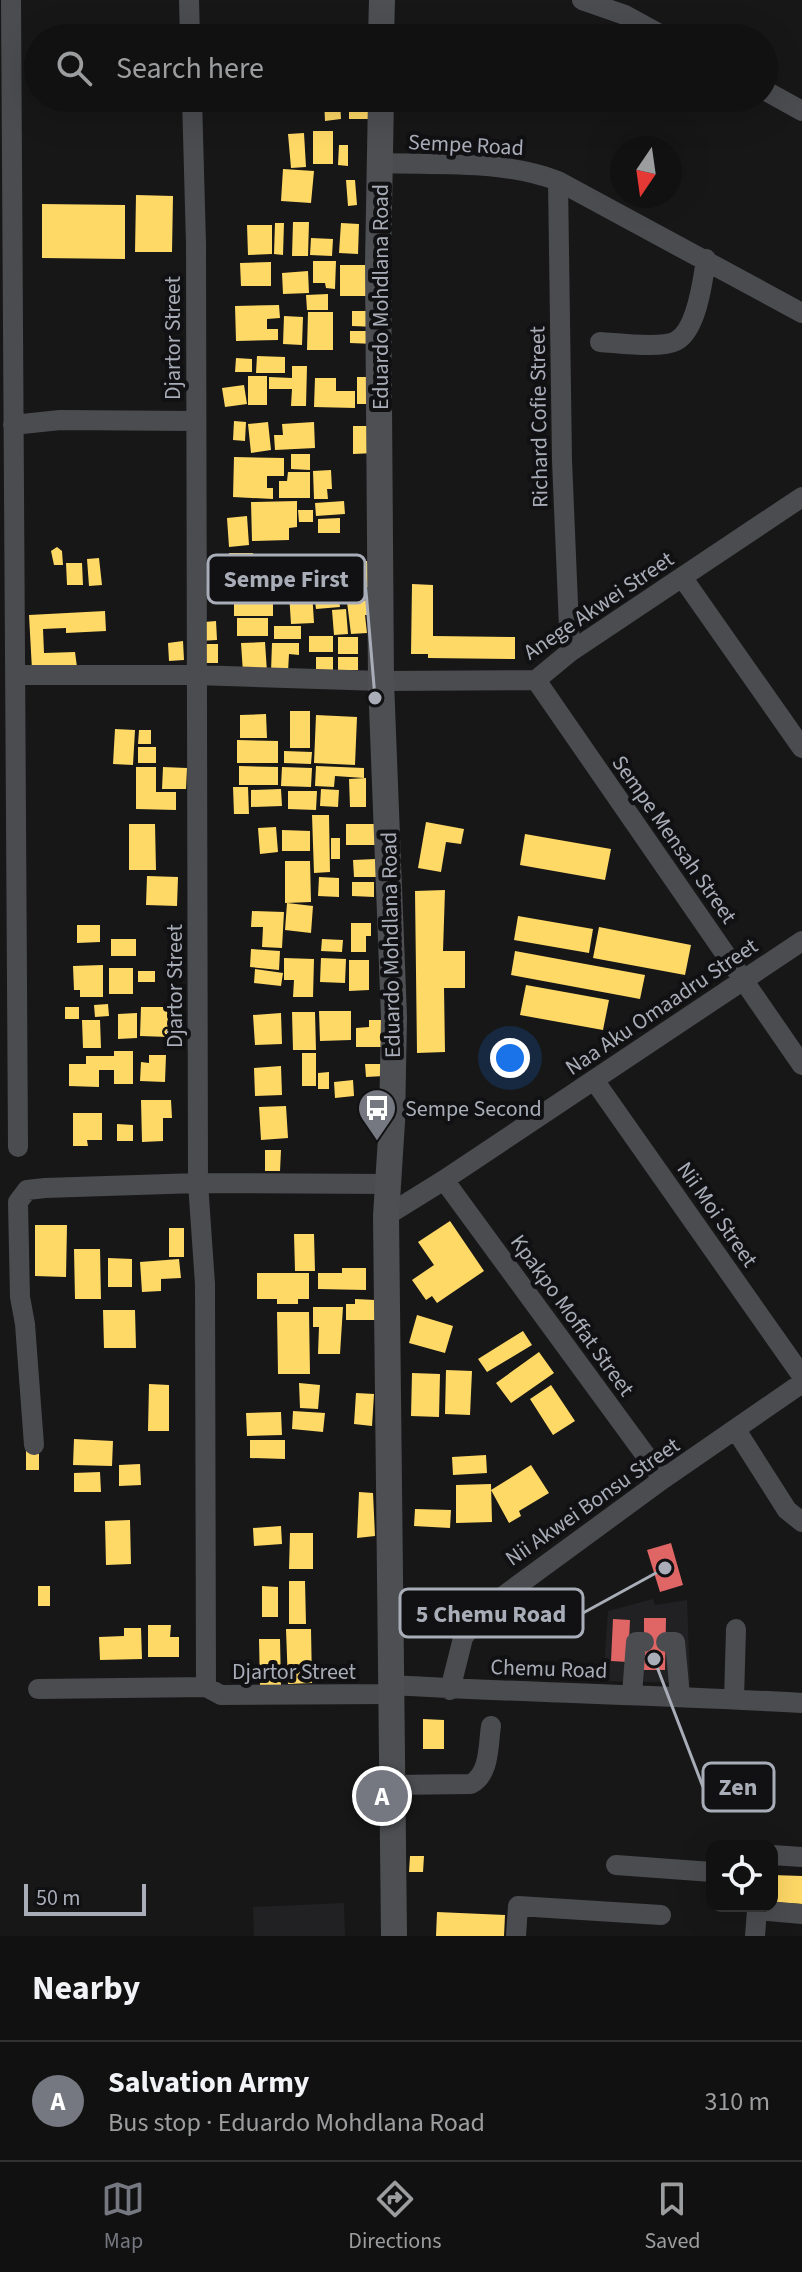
<!DOCTYPE html>
<meta charset="utf-8">
<style>
body{margin:0;font-family:"Source Sans 3",sans-serif;background:#1a1a1a;color:#f1f3f6}
.controls{position:absolute;right:24px;bottom:24px;display:grid;overflow:hidden;border-radius:16px;box-shadow:0 8px 32px #0002}
.controls button{width:72px;height:72px;display:grid;place-items:center;padding:0;border:0;border-bottom:2px solid #303131;background:#111;color:#f1f3f6;font:40px sans-serif}
.compass{position:absolute;left:610px;top:136px;width:72px;height:72px;border-radius:50%;background:#111;box-shadow:0 8px 32px #0002;rotate:193deg}
.scale{position:absolute;left:24px;bottom:20px;width:122px;box-sizing:border-box;padding-left:8px;border:4px solid #a8adb8;border-top:0;font-size:22px;line-height:28px;white-space:nowrap;color:#a8adb8;-webkit-text-stroke:6px #111113;paint-order:stroke}
.you{position:absolute;left:510px;top:1058px;width:28px;height:28px;margin:-20px;border:6px solid #fff;border-radius:50%;background:#1a73e8;box-shadow:0 0 0 12px #1a73e833}
.badge{display:grid;place-items:center;width:52px;height:52px;border-radius:50%;background:#757880;color:#fff;font-size:26px;font-weight:700}
.pin{position:absolute;translate:-50% -50%;border:4px solid #fff;box-shadow:0 2px 8px #0006}
.list{margin:0;padding:0;list-style:none}
h2{display:flex;justify-content:space-between;align-items:center;height:104px;margin:0;padding:0 32px;font-size:34px}
h2 small{font-size:26px;font-weight:400;color:#9c9d9f}
.list li{display:grid;grid-template-columns:52px 1fr auto;gap:24px;align-items:center;box-sizing:border-box;height:120px;padding:0 32px;border-top:2px solid #303131}
.list b{display:block;font-size:30px;white-space:nowrap}
.list p{margin:0;font-size:26px;white-space:nowrap;color:#9c9d9f}
.list em{font-size:26px;font-style:normal;color:#9c9d9f}
.icon{flex:none;width:44px;height:44px;fill:none;stroke:currentColor;stroke-width:2;stroke-linecap:round;stroke-linejoin:round}
.map{position:relative;flex:none;width:802px;height:1936px;overflow:hidden}
.search{position:absolute;background:#111;box-shadow:0 8px 32px #0002;left:24px;right:24px;top:24px;height:88px;display:flex;align-items:center;gap:20px;box-sizing:border-box;padding:0 28px;border-radius:44px;color:#9c9d9f;font-size:30px}
.sheet{height:224px;background:#111}
nav{display:flex;justify-content:space-around;align-items:center;box-sizing:border-box;height:112px;border-top:2px solid #303131;background:#111;font-size:22px;color:#9c9d9f}
nav a{display:grid;justify-items:center;gap:4px}
nav .on{color:#757880}
.map>svg:first-child{display:block}
</style>
<div class="map">
<svg width="802" height="1936" viewBox="0 0 802 1936">
<rect width="100%" height="100%" fill="#171717"/>
<path fill="#212123" d="M653 1599 655 1605 687 1600 690 1683 603 1681 608 1611Z
M344 1903 345 1936H254L253 1907Z"/>
<path fill="#ffd966" d="M234 31 279 33V38H233Z
M349 98H369V119H349Z
M340 99 341 119 325 121 324 100Z
M313 131H333V164H313Z
M304 133 306 167 291 168 288 134Z
M339 145H348V166L338 165Z
M283 169 314 171 311 203 281 201Z
M346 180H355L357 205 348 206Z
M136 195 173 196 172 252H135Z
M42 204 125 205V259L42 258Z
M293 222H309L308 256H292Z
M275 223H284L283 255 274 254Z
M341 223 359 224 358 254 339 253Z
M247 225H272V254L248 255Z
M311 238 333 239 332 256 310 255Z
M313 261H336L335 289 326 288 325 283H313Z
M271 262V286H241L240 263Z
M340 265H376V296H340Z
M308 271 309 293 283 294 282 273Z
M328 294V310H307L306 295Z
M279 305 280 318 267 319V329H278V340L236 341 235 306Z
M352 311H376V327L352 326Z
M308 312H333V350H307Z
M284 316 303 317 302 345 283 344Z
M350 331H375V344L350 343Z
M257 356 285 357V373H256Z
M236 358 252 359V372H235Z
M292 366H307L306 406H291L292 389H269V377L292 378Z
M248 376H267V405H248Z
M357 377H375L376 404H357Z
M315 378H336V391H355V408L314 407Z
M244 385 247 404 225 407 222 388Z
M234 421 246 422 245 441 233 440Z
M268 422 271 450 251 453 248 424Z
M314 422 315 448 275 450 274 435H283L282 424Z
M353 426H368L375 453 353 454Z
M291 454H310V470L291 469Z
M234 457 284 458V476H267V488H273V499L233 497Z
M331 470 332 489H327L328 499H314L313 471Z
M288 472H310V498H279V481H287Z
M297 501V527L289 528V540L252 541 251 502Z
M344 501 345 514 316 516 315 503Z
M298 510H313V522H299Z
M247 516 249 545 229 547 227 518Z
M340 518V533H318V519Z
M57 547 62 551 63 565H54L51 551Z
M229 553H253L254 572H247V588L230 589Z
M279 554H314L315 588H296V578H279Z
M99 558 102 585 89 586 87 559Z
M349 561H367L374 587H350Z
M66 563H82L83 585H67Z
M412 584 433 585V636L515 637V659L428 658V654H411Z
M312 591 314 623 291 624 289 593Z
M338 592 340 607 316 609 314 594Z
M234 597 273 598V616H234Z
M371 600 372 615H365L367 633 351 634 347 602Z
M346 609 348 634 334 635 332 610Z
M105 611 106 631 66 633V628L43 629 44 653 75 652 77 667 32 670 29 615Z
M237 618H268V636H237Z
M216 621 217 640 198 641 204 622Z
M274 626H301V639H274Z
M309 636H333V652H309Z
M338 637H358V654H338Z
M183 641 184 660 169 661 168 643Z
M265 642 267 672 243 673 241 643Z
M272 643H299V655L289 654 288 672H271Z
M204 644H218V663H204Z
M316 657H333V675L316 674Z
M338 657H358V670H338Z
M290 711H310V748H290Z
M266 714 267 738H240V715Z
M316 715 357 717 355 765 314 763Z
M115 729 135 730 133 765 113 764Z
M139 730H151V744H138Z
M237 740 278 741V763H237Z
M138 747H156V763H138Z
M284 751 312 752 311 764 284 763Z
M239 766 278 767V785H239Z
M316 766 364 768V778L335 776 334 787 315 786Z
M136 767H156V792H176V810L136 809Z
M163 767 187 768 186 789H162Z
M282 767 312 768 311 787 281 786Z
M366 778V807H350L349 779Z
M233 787H248L249 814H234Z
M281 789 282 806 251 807V790Z
M321 789 339 790 338 807 320 806Z
M288 791H317L316 810 288 809Z
M312 815H329L330 872 314 873Z
M426 822 464 829 461 844 446 842 441 872 418 868Z
M129 824H155L156 870H129Z
M346 824H379V845H346Z
M276 827 278 852 260 854 258 828Z
M282 830 310 831V851H282Z
M525 834 611 849 605 880 520 865Z
M331 838H340V859H331Z
M376 859 377 877H354L353 860Z
M285 861H310L311 902 285 903Z
M147 876 178 877 177 906 146 905Z
M319 877 339 878V897L318 896Z
M352 882H374V897L352 896Z
M445 890 443 951H465V988H444L445 1052 417 1053 415 891Z
M287 903 313 906 311 933 285 930Z
M252 911 284 912 282 948 262 947 263 927H251Z
M518 916 593 929 589 953 514 940Z
M351 923H371V936H366V952H351Z
M77 925H100V942L77 943Z
M599 927 691 945 685 975 593 958Z
M111 939H136V956H111Z
M322 939 343 940 342 952 321 951Z
M251 949 280 951 279 970 250 967Z
M515 951 645 975 640 999 511 975Z
M284 958 314 959 313 997H293L294 980H284Z
M321 958 346 959 345 983 320 982Z
M349 960H369V990L349 991Z
M103 965V997H80V990H74L73 966Z
M109 968H133V994H109Z
M255 969 283 973 281 986 254 983Z
M138 971H155V982H138Z
M526 985 609 1000 603 1030 520 1015Z
M108 1004 109 1016 95 1017 94 1005Z
M65 1007H79V1019H65Z
M141 1007H169V1037L140 1036Z
M319 1011H351V1040L320 1041Z
M292 1012H315L316 1050H293Z
M137 1013V1038L118 1039V1014Z
M281 1013 282 1044 255 1045 253 1015Z
M82 1020H100L101 1048H83Z
M369 1020H385L386 1047H356V1028L369 1027Z
M114 1051H133V1084H114V1070H99V1087L69 1086V1064H86V1056H114Z
M302 1053H316V1086H302Z
M149 1055H166L165 1082 140 1081 141 1062 149 1063Z
M365 1064H384V1076L366 1077Z
M281 1066 282 1095 255 1096 254 1068Z
M329 1072V1089H318V1073Z
M353 1080 354 1096 335 1098 334 1082Z
M141 1100H171L172 1118H163V1141L142 1142Z
M286 1106 288 1138 261 1140 259 1107Z
M73 1113H102V1140H87L88 1146H73Z
M117 1124 133 1125V1141H117Z
M265 1150H281L280 1171H265Z
M450 1221 484 1271 437 1303 432 1296 426 1300 412 1280 434 1265 418 1242Z
M35 1225H67L66 1277 35 1276Z
M169 1228H184V1257H169Z
M294 1234H314L315 1271H295Z
M74 1249H100L101 1299H75Z
M108 1258 132 1259V1287H108Z
M179 1259 181 1278 161 1279V1291L142 1292 140 1262Z
M342 1268H366V1290L318 1289V1273H342Z
M257 1273H309V1299H298V1304H277V1299H257Z
M355 1299 375 1300V1320H346V1304H355Z
M313 1307H343L340 1354H318L319 1327H313Z
M103 1310H135L136 1348H104Z
M277 1312H309L310 1374H278Z
M417 1315 453 1326 445 1353 409 1343Z
M523 1331 532 1345 487 1372 478 1359Z
M539 1352 554 1373 511 1403 496 1383Z
M446 1370 472 1371 470 1415 445 1414Z
M412 1373 440 1374 439 1417 411 1416Z
M299 1383 320 1385 318 1409 300 1408Z
M149 1384 169 1385V1431H148Z
M551 1385 575 1421 553 1435 530 1399Z
M356 1393 374 1394 372 1426 354 1424Z
M293 1411 325 1413 323 1432 292 1429Z
M281 1412 282 1435 247 1436 246 1413Z
M74 1439 113 1441 112 1466 73 1465Z
M250 1440H285V1459L250 1458Z
M39 1450V1470H26V1451Z
M486 1455 487 1473 453 1475 452 1457Z
M140 1464 141 1485 119 1486V1465Z
M531 1465 549 1493 519 1511 521 1516 509 1523 491 1490Z
M100 1472 101 1492H74V1473Z
M491 1484 492 1522 456 1523V1485Z
M359 1492 373 1493 375 1536 357 1538Z
M415 1509 451 1510 450 1528 414 1526Z
M130 1520 131 1564 106 1565 105 1521Z
M281 1526 282 1544 254 1546 253 1528Z
M290 1533H313V1569H289Z
M289 1581H305L306 1624H289Z
M38 1586H50V1606H38Z
M262 1586 278 1587V1617H262Z
M148 1625H171L170 1637H179V1657H148Z
M124 1628H141L142 1659 100 1660 99 1637 124 1636Z
M286 1629H311L312 1683 288 1684Z
M259 1639H280L281 1685 260 1686Z
M423 1719 444 1720V1749H423Z
M410 1856H424L423 1872H409Z
M772 1875 802 1876V1904L772 1902Z
M437 1912 505 1915 504 1936H436Z"/>
<path fill="#e06666" d="M671 1543 683 1585 660 1592 647 1550Z
M644 1618H666L665 1670H644Z
M613 1619 630 1620 628 1662 611 1661Z"/>
<g fill="none" stroke-linecap="round" stroke-linejoin="round">
<path stroke="#4b4c50" stroke-width="20" d="M11 0 18 1147
M189 0 190 38
M582 0 625 15 667 38
M764 90 802 111
M192 98 196 244 198 1183 205 1284 206 1687 221 1695 391 1694
M380 163C439 165 503 160 558 181L802 313
M558 181 562 460 570 652
M600 342C618 343 661 349 676 341 697 330 703 280 706 259
M13 425 60 420 196 421
M682 577 802 748
M16 675H196L381 681 536 680 570 652 802 497
M536 680 802 1065
M594 1080 802 1376
M444 1180 663 1479
M386 1216 444 1180 802 941
M736 1430 787 1510 802 1522
M34 1445 25 1324 20 1297 18 1202 27 1190 45 1188 198 1183 389 1184
M666 1642H675L680 1696
M391 1685C528 1693 665 1695 802 1703
M38 1689 206 1687
M450 1690 463 1638 480 1613 663 1479 802 1383
M632 1695 636 1642H644
M734 1699 736 1629
M392 1785 471 1784C490 1774 488 1746 491 1726
M772 1855 802 1857
M616 1865 712 1872
M516 1936 518 1906 661 1915
M755 1936 757 1910 802 1914"/>
<path stroke="#4d4f52" stroke-width="26" d="M381 38 382 0
M381 98 378 263 381 681 394 1017 392 1122 386 1216 394 1936"/>
</g>
<defs>
<symbol id="bus-pin" viewBox="-11 -11 22 30"><path d="M0 17L-7.5 6A9.5 9.5 0 1 1 7.5 6Z" fill="#757880" stroke="#111113"/><path d="M-5-6H5V4H4V6H2V4H-2V6H-4V4H-5ZM-3.5-4V0h7V-4ZM-3.5 1.2v1.5H-2V1.2ZM2 1.2v1.5H3.5V1.2Z" fill="#fff"/></symbol>
</defs>
<g fill-rule="evenodd">
<use href="#bus-pin" x="355" y="1086" width="44" height="60"/>
</g>
<g text-anchor="middle" stroke-width="8" stroke-linejoin="round" paint-order="stroke">
<g font-size="22" fill="#a8adb8" stroke="#111113">
<text transform="translate(466 144) rotate(3)" y="8">Sempe Road</text>
<text transform="translate(380 297) rotate(-90)" y="8">Eduardo Mohdlana Road</text>
<text transform="translate(172 338) rotate(-90)" y="8">Djartor Street</text>
<text transform="translate(538 417) rotate(-91)" y="8">Richard Cofie Street</text>
<text transform="translate(598 605) rotate(-34)" y="8">Anege Akwei Street</text>
<text transform="translate(675 839) rotate(55)" y="8">Sempe Mensah Street</text>
<text transform="translate(390 945) rotate(-91)" y="8">Eduardo Mohdlana Road</text>
<text transform="translate(174 986) rotate(-90)" y="8">Djartor Street</text>
<text transform="translate(661 1006) rotate(-34)" y="8">Naa Aku Omaadru Street</text>
<text transform="translate(718 1214) rotate(55)" y="8">Nii Moi Street</text>
<text transform="translate(573 1315) rotate(54)" y="8">Kpakpo Moffat Street</text>
<text transform="translate(592 1501) rotate(-35)" y="8">Nii Akwei Bonsu Street</text>
<text transform="translate(549 1668) rotate(2)" y="8">Chemu Road</text>
<text x="294" y="1679">Djartor Street</text>
</g>
<g font-size="22" fill="#a8adb8" stroke="#111113" text-anchor="start">
<text x="405" y="1116">Sempe Second</text>
</g>
</g>
<path fill="none" stroke="#a8adb8" stroke-width="3" d="M375 698L365 579M665 1568L583 1613M654 1659L703 1787"/>
<g fill="#a8adb8" stroke="#111113" stroke-width="3">
<circle cx="375" cy="698" r="8"/>
<circle cx="665" cy="1568" r="8"/>
<circle cx="654" cy="1659" r="8"/>
</g>
<g fill="#111113" stroke="#a8adb8" stroke-width="3">
<rect x="208" y="555" width="157" height="48" rx="8"/>
<rect x="400" y="1589" width="183" height="48" rx="8"/>
<rect x="703" y="1763" width="71" height="48" rx="8"/>
</g>
<g font-size="24" text-anchor="middle" font-weight="bold" fill="#a8adb8">
<text x="286" y="587">Sempe First</text>
<text x="491" y="1622">5 Chemu Road</text>
<text x="738" y="1795">Zen</text>
</g>
</svg>
<div class="controls">
<button><svg class="icon" aria-label="locate" viewBox="0 0 24 24"><circle cx="12" cy="12" r="6"/><path d="M12 2v4M12 18v4M2 12h4M18 12h4"/></svg></button>
</div>
<svg class="compass" viewBox="-18 -18 36 36"><path d="M0-13l5 13h-10z" fill="#e53935"/><path d="M0 13l5-13h-10z" fill="#9c9d9f"/></svg>
<div class="scale">50 m</div>
<div class="you"></div>
<div class="pin badge" style="left:382px;top:1796px">A</div>
<div class="search"><svg class="icon" aria-label="search" viewBox="0 0 24 24"><circle cx="10" cy="10" r="6"/><path d="M15 15l6 6"/></svg>Search here</div>
</div>
<section class="sheet">
<h2>Nearby<small></small></h2>
<ul class="list">
<li><span class="badge">A</span><div><b>Salvation Army</b><p>Bus stop · Eduardo Mohdlana Road</p></div><em>310 m</em></li>
</ul>
</section>
<nav>
<a class="on"><svg class="icon" aria-label="map" viewBox="0 0 24 24"><path d="M3 6l6-2 6 2 6-2v14l-6 2-6-2-6 2zM9 4v14M15 6v14"/></svg>Map</a>
<a><svg class="icon" aria-label="directions" viewBox="0 0 24 24"><path d="M12 3l9 9-9 9-9-9zM9 14v-3h6M13 9l2 2-2 2"/></svg>Directions</a>
<a><svg class="icon" aria-label="saved" viewBox="0 0 24 24"><path d="M7 4h10v16l-5-4-5 4z"/></svg>Saved</a>
</nav>
